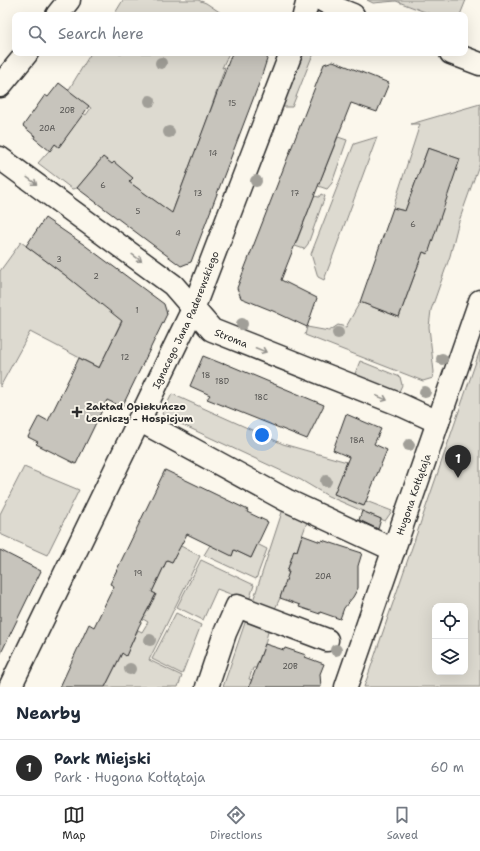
<!DOCTYPE html>
<meta charset="utf-8">
<style>
body{margin:0;font-family:"Shantell Sans",sans-serif;background:#f2f2f3;color:#1f2937}
.controls{position:absolute;right:12px;bottom:12px;display:grid;overflow:hidden;border-radius:8px;box-shadow:0 4px 16px #0002}
.controls button{width:36px;height:36px;display:grid;place-items:center;padding:0;border:0;border-bottom:1px solid #e0e1e3;background:#fff;color:#1f2937;font:20px sans-serif}
.you{position:absolute;left:262px;top:435px;width:14px;height:14px;margin:-10px;border:3px solid #fff;border-radius:50%;background:#1a73e8;box-shadow:0 0 0 6px #1a73e833}
.badge{display:grid;place-items:center;width:26px;height:26px;border-radius:50%;background:#2b2b2b;color:#fff;font-size:13px;font-weight:700}
.pin{position:absolute;translate:-50% -33px;filter:drop-shadow(0 1px 2px #0008)}
.pin::after{content:'';position:absolute;top:21px;width:14px;height:12px;background:inherit;clip-path:polygon(0 0,100% 0,50% 100%)}
.list{margin:0;padding:0;list-style:none}
h2{display:flex;justify-content:space-between;align-items:center;height:52px;margin:0;padding:0 16px;font-size:17px}
h2 small{font-size:13px;font-weight:400;color:#747a83}
.list li{display:grid;grid-template-columns:26px 1fr auto;gap:12px;align-items:center;box-sizing:border-box;height:56px;padding:0 16px;border-top:1px solid #e0e1e3}
.list b{display:block;font-size:15px;white-space:nowrap}
.list p{margin:0;font-size:13px;white-space:nowrap;color:#747a83}
.list em{font-size:13px;font-style:normal;color:#747a83}
.icon{flex:none;width:22px;height:22px;fill:none;stroke:currentColor;stroke-width:2;stroke-linecap:round;stroke-linejoin:round}
.map{position:relative;flex:none;width:480px;height:687px;overflow:hidden}
.search{position:absolute;background:#fff;box-shadow:0 4px 16px #0002;left:12px;right:12px;top:12px;height:44px;display:flex;align-items:center;gap:10px;box-sizing:border-box;padding:0 14px;border-radius:8px;color:#747a83;font-size:15px}
.sheet{height:108px;background:#fff}
nav{display:flex;justify-content:space-around;align-items:center;box-sizing:border-box;height:56px;border-top:1px solid #e0e1e3;background:#fff;font-size:11px;color:#747a83}
nav a{display:grid;justify-items:center;gap:2px}
nav .on{color:#2b2b2b}
.map>svg:first-child{display:block}
</style>
<div class="map">
<svg width="480" height="687" viewBox="0 0 480 687">
<rect width="100%" height="100%" fill="#fbf7ec"/>
<filter id="ink" filterUnits="userSpaceOnUse"><feTurbulence type="fractalNoise" baseFrequency=".025" numOctaves="2"/><feDisplacementMap in="SourceGraphic" scale="8" xChannelSelector="R" yChannelSelector="G"/><feConvolveMatrix kernelMatrix="1 2 1 2 8 2 1 2 1" color-interpolation-filters="sRGB"/></filter>
<g filter="url(#ink)">
<path fill="#dddad0" stroke="#84827e" fill-rule="evenodd" d="M123 0H198L206 3 224 15H114Z
M367 0H466L460 15H433L396 1 373 3Z
M91 53H229L222 68 225 67 205 126 175 205 172 218 170 212 129 182 103 157 77 188 72 189 38 163 55 144 59 147 83 113 86 115 91 108 68 91Z
M304 53H315L311 59 292 107H282Z
M480 104V162L458 224 450 256 431 310 429 327 434 372 433 378 423 381 305 335 307 327 329 331 338 325 346 327 360 302 399 317 423 252 427 254 459 159 428 148 405 211 393 208 420 124H411Z
M338 137 347 140 332 183 327 189 318 186Z
M377 137 324 280 318 277 311 254 354 144Z
M321 194 325 196 308 244 304 249 295 246 314 196 319 197Z
M21 242 123 318 99 368 30 332 0 387V271Z
M480 350V687H364ZM435 606H465V672H435Z
M360 361 400 377 402 385 398 394 354 376Z
M172 394 283 444 347 462 335 494 363 506 366 501 392 511 385 521 381 519 328 496 301 480 166 417 162 414Z
M24 467 79 490 47 555 0 534V514Z
M286 500 311 511 293 561 291 560 287 571 289 572 280 598 274 611 252 604Z
M175 543 200 556 149 660 182 676 178 687H105L122 653 126 655 138 630 142 632 148 622 143 619 156 595 152 592 167 560 172 562 179 548Z
M257 544 267 549 256 579 204 555 210 545 232 555 234 550 251 558Z
M201 560 254 585 249 601 217 589 203 620 177 607Z
M249 611 271 619 265 644 256 668H253L249 679 252 680 249 687H223Z
M176 613 201 625 182 674 152 659Z"/>
<path fill="#c7c4bc" stroke="#2b2b2b" d="M232 53H269L260 81 191 262 181 266 77 188 103 157 112 164 114 162 133 178 129 182 172 213Z
M333 61 389 83 377 112 351 103 281 280 317 298 307 327 273 311 241 298 237 288 324 64Z
M59 83 89 106 59 147 55 144 50 151 34 138 35 136 23 126 45 95 48 97Z
M428 148 460 159 428 254 423 252 399 317 360 302 393 208 405 211Z
M45 218 83 244 164 304 167 314 122 407 107 400 76 464 36 444 38 442 28 437 39 416 48 421 79 358 99 368 122 321 65 275 26 246Z
M203 356 223 364 224 363 324 405 307 439 207 399 210 395 190 386Z
M346 414 381 429 374 444 387 450 364 506 334 494 349 457 333 450Z
M165 470 248 510 247 512 268 522 251 558 234 550 232 556 187 534 172 562 167 560 152 592 156 594 139 626 126 656 122 653 105 687H60L89 624 94 627 114 586 110 584Z
M362 511 381 519 378 529 359 520Z
M302 535 321 542 322 540 362 553 358 566V588L353 597 344 608 340 619 320 612V614L299 607 300 605 280 598 289 572H287L294 550 297 551Z
M0 550 41 571 0 655Z
M265 644 284 650 285 648 306 655 305 657 324 664 320 674 321 687H249Z"/>
<g fill="none" stroke-linecap="round" stroke-linejoin="round">
<defs>
<g id="minor">
<path d="M322 0 338 9 353 15"/>
<path d="M57 15 69 0"/>
<path d="M304 15 308 0"/>
<path d="M451 53 480 64"/>
<path d="M0 86 27 53"/>
<path id="s1" d="M0 158 173 285 212 330 401 405 438 422"/>
<path d="M139 420 286 500 394 550"/>
<path id="s2" d="M10 687 193 309 291 53"/>
<path d="M207 687 225 633 237 606 327 640"/>
<path id="s3" d="M346 687 480 301"/>
</g>
</defs>
<use href="#minor" stroke="#2b2b2b" stroke-width="25"/>
<use href="#minor" stroke="#fbf7ec" stroke-width="22"/>
</g>
<g fill="#a19f98">
<circle cx="161" cy="63" r="6"/>
<circle cx="150" cy="101" r="6"/>
<circle cx="169" cy="132" r="6"/>
<circle cx="256" cy="181" r="6"/>
<circle cx="242" cy="324" r="6"/>
<circle cx="338" cy="333" r="6"/>
<circle cx="442" cy="359" r="6"/>
<circle cx="425" cy="392" r="6"/>
<circle cx="409" cy="445" r="6"/>
<circle cx="326" cy="481" r="6"/>
<circle cx="150" cy="640" r="6"/>
<circle cx="336" cy="650" r="6"/>
<circle cx="130" cy="669" r="6"/>
</g>
<defs><path id="oneway-shaft" d="M-6 0H5M1.5-3L5.5 0L1.5 3" fill="none" stroke-width="1.6" stroke-linecap="round" stroke-linejoin="round"/></defs>
<g stroke="#93918c">
<use href="#oneway-shaft" transform="translate(32 181) rotate(36)"/>
<use href="#oneway-shaft" transform="translate(137 258) rotate(36)"/>
<use href="#oneway-shaft" transform="translate(261 350) rotate(22)"/>
<use href="#oneway-shaft" transform="translate(382 398) rotate(22)"/>
</g>
</g>
<path fill="#2b2b2b" stroke="#fbf7ec" stroke-width="1.5" d="M75 406h4v4h4v4h-4v4h-4v-4h-4v-4h4z"/>
<g text-anchor="middle" stroke-width="4" stroke-linejoin="round" paint-order="stroke">
<g font-size="8" fill="#52514f">
<text x="232" y="106">15</text>
<text x="67" y="113">20B</text>
<text x="47" y="131">20A</text>
<text x="213" y="156">14</text>
<text x="103" y="188">6</text>
<text x="198" y="196">13</text>
<text x="295" y="196">17</text>
<text x="138" y="214">5</text>
<text x="413" y="227">6</text>
<text x="178" y="236">4</text>
<text x="59" y="262">3</text>
<text x="96" y="279">2</text>
<text x="137" y="313">1</text>
<text x="125" y="360">12</text>
<text x="206" y="378">18</text>
<text x="222" y="384">18D</text>
<text x="261" y="400">18C</text>
<text x="357" y="443">18A</text>
<text x="138" y="576">19</text>
<text x="323" y="579">20A</text>
<text x="290" y="669">20B</text>
</g>
<g font-size="10" fill="#2b2b2b" stroke="#fbf7ec">
<text dy="4" stroke="none"><textPath href="#s2" startOffset="407">Ignacego Jana Paderewskiego</textPath></text>
<text dy="4" stroke="none"><textPath href="#s1" startOffset="295">Stroma</textPath></text>
<text dy="4" stroke="none"><textPath href="#s3" startOffset="204">Hugona Kołłątaja</textPath></text>
</g>
<g font-size="10" font-weight="bold" fill="#2b2b2b" stroke="#fbf7ec" text-anchor="start">
<text x="86" y="410">Zakład Opiekuńczo<tspan x="86" dy="12">Lecniczy - Hospicjum</tspan></text>
</g>
</g>
</svg>
<div class="controls">
<button><svg class="icon" aria-label="locate" viewBox="0 0 24 24"><circle cx="12" cy="12" r="6"/><path d="M12 2v4M12 18v4M2 12h4M18 12h4"/></svg></button>
<button><svg class="icon" aria-label="layers" viewBox="0 0 24 24"><path d="M12 4l9 5-9 5-9-5zM3 14l9 5 9-5"/></svg></button>
</div>
<div class="you"></div>
<div class="pin badge" style="left:458px;top:478px">1</div>
<div class="search"><svg class="icon" aria-label="search" viewBox="0 0 24 24"><circle cx="10" cy="10" r="6"/><path d="M15 15l6 6"/></svg>Search here</div>
</div>
<section class="sheet">
<h2>Nearby<small></small></h2>
<ul class="list">
<li><span class="badge">1</span><div><b>Park Miejski</b><p>Park · Hugona Kołłątaja</p></div><em>60 m</em></li>
</ul>
</section>
<nav>
<a class="on"><svg class="icon" aria-label="map" viewBox="0 0 24 24"><path d="M3 6l6-2 6 2 6-2v14l-6 2-6-2-6 2zM9 4v14M15 6v14"/></svg>Map</a>
<a><svg class="icon" aria-label="directions" viewBox="0 0 24 24"><path d="M12 3l9 9-9 9-9-9zM9 14v-3h6M13 9l2 2-2 2"/></svg>Directions</a>
<a><svg class="icon" aria-label="saved" viewBox="0 0 24 24"><path d="M7 4h10v16l-5-4-5 4z"/></svg>Saved</a>
</nav>
